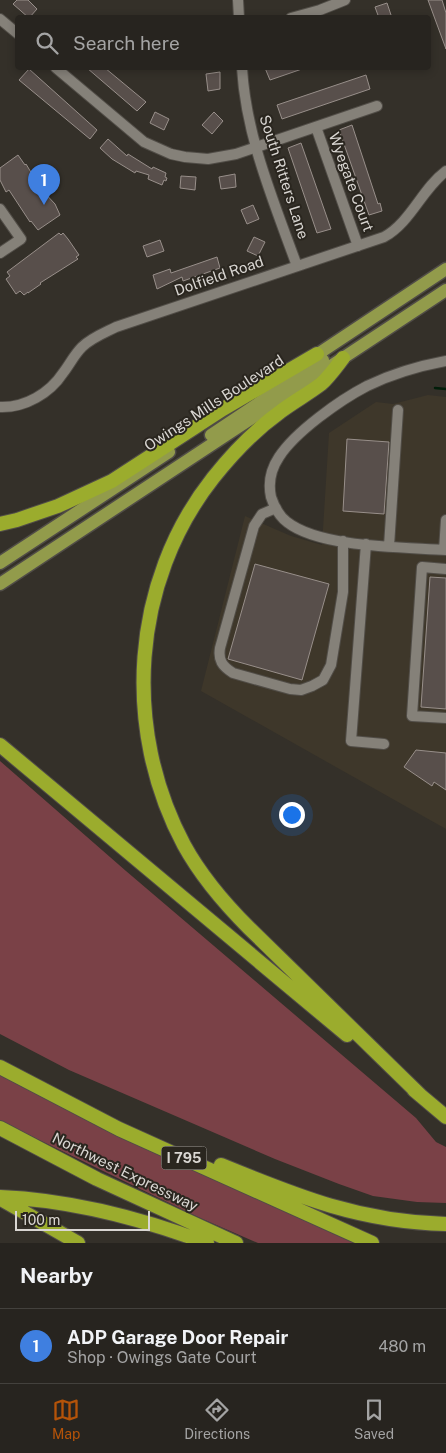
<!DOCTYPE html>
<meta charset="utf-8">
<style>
body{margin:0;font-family:"Public Sans",sans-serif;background:#2f2c28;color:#f1f3f6}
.scale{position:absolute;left:15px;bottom:12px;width:135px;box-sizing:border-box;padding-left:5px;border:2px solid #d9d6d2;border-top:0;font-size:14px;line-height:18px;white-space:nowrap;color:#d9d6d2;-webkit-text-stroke:4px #2a261f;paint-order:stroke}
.you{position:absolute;left:291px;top:814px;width:18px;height:18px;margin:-12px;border:4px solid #fff;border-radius:50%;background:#1a73e8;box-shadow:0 0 0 8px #1a73e833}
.badge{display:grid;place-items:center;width:32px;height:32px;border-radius:50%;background:#b45309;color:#fff;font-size:16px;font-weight:700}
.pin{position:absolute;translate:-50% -41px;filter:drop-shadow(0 1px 2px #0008)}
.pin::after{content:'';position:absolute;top:26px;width:18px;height:15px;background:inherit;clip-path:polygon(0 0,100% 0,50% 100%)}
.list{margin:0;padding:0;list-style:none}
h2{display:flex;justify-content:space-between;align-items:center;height:65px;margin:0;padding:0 20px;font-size:21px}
h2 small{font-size:16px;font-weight:400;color:#a4a4a4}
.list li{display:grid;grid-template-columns:32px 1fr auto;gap:15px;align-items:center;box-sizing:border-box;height:75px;padding:0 20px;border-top:1px solid #43413d}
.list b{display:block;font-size:19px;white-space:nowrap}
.list p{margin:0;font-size:16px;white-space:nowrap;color:#a4a4a4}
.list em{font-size:16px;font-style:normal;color:#a4a4a4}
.icon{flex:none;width:28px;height:28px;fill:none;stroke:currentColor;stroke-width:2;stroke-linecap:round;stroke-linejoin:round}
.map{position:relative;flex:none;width:446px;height:1243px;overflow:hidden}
.search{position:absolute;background:#27241f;box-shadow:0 2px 8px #0003;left:15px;right:15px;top:15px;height:55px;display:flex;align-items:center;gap:12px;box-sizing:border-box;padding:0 18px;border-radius:5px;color:#a4a4a4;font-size:19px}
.sheet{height:140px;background:#27241f}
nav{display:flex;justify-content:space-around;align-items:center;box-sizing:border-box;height:70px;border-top:1px solid #43413d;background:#27241f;font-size:14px;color:#a4a4a4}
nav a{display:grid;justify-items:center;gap:2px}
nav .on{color:#b45309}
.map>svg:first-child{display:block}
</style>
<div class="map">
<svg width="446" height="1243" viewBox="0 0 446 1243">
<rect width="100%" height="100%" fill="#343029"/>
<path fill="#3e372a" d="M428 395 446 397V829L201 691 245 516 291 536 322 545 329 433 376 402 393 404Z"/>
<path fill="#7a4147" d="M0 761 126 871 416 1118 436 1142 446 1147V1203L417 1202 373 1196 339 1184 275 1159 69 1070 0 1034Z
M0 1073 355 1243H258L198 1217 0 1121Z"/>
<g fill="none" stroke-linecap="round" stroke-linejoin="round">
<path stroke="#011e0a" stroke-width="2.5" d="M435 388 446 389"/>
</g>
<path fill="#584f4b" stroke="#988f8a" d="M17 0H28L37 9 29 18 13 4Z
M428 0H442L446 13V49Z
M387 3 392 18H379L375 7Z
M87 68H105L146 102 137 111Z
M265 68H302V69L270 80Z
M29 69 97 130 90 139 19 80Z
M220 72V89L208 91 206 74Z
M366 75 370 89 282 119 277 105Z
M155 112 169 119 164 130 150 123Z
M214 112 223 121 212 134 202 125Z
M352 125 378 204 380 203 382 211 369 215 339 130Z
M108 139 127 156 128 154 152 169 153 167 166 173 165 177 167 178 166 181 164 180 162 185 148 179 149 175 136 171 135 173 112 159 100 148Z
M301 143 331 229 317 233 288 148Z
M18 155 25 165 26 164 41 189 55 204 60 215 38 230 31 221 30 222 9 190 6 192 0 180V168Z
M235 174 236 187 221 189 219 177Z
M181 176 196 177 195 190 180 188Z
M253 205 259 219 247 224 241 210Z
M59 233 61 235 63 233 68 239 79 255 76 257 78 259 40 283 41 284 28 293V292L24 295 20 291 16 294 6 279 10 276 7 272Z
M254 237 265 242 258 256 247 251Z
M160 240 164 251 147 257 143 246Z
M217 257 220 268 183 281 182 277 157 289 153 275 170 269 171 273Z
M347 439 389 442 384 514 343 511Z
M255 564 329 584 302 680 228 659Z
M430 577 446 578V709L421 707Z
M416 750 446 753V790L434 782 432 786 404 767Z"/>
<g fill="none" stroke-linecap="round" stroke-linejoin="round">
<defs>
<path id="minor" d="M238 0 239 18
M291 18 320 10 345 0
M0 19 18 34
M56 68 144 142 171 154 185 157 208 159 236 154 377 106
M242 68C246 137 274 202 297 266
M316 127 358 246
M0 209 21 239 0 253
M446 361C419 366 392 374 367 386 340 400 295 432 279 457 271 469 268 483 271 497 274 506 279 516 287 522 320 548 404 547 446 550
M0 407C25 408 50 393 63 373 70 364 74 355 82 347 91 338 104 333 116 327L384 237C411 222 422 189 446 171
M276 508 262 514 254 526 220 648C218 660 222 666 233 673L290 689 301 690 312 686 323 680 331 665 343 592V541
M366 544 351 741 384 744
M389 546 398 410
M444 550 446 520
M446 569 422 567 412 716 446 718"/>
<path id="major" d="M309 360 446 269
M211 435 323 360
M0 563 169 452
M0 584 446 290"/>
<path id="highway" d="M343 358C336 367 329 377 321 384 308 394 293 402 280 412 255 430 232 454 213 478 131 582 122 729 184 845 201 876 224 903 249 928L420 1095
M0 524 17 520 58 506 112 481 223 409 317 354
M0 745 347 1035
M0 1067 119 1129 372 1243
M414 1090 446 1117
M0 1128 97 1179 236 1243
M221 1165C299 1197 361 1222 446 1224
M0 1197C72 1200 140 1218 207 1243
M1 1199 78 1243"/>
</defs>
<use href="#minor" stroke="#514d47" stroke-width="12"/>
<use href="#major" stroke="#514d47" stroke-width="15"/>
<use href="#highway" stroke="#514d47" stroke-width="16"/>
<use href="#minor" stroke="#858179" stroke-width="10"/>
<use href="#major" stroke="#929b4b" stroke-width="12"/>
<use href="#highway" stroke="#9bac2d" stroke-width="14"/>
</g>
<g text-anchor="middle" stroke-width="4" stroke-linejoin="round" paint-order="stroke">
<rect fill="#2a261f" stroke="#a4a19c" stroke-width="1" x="161.5" y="1146.5" width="45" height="23" rx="4"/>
<g font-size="14" font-weight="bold" fill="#d9d6d2">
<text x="184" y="1163">I 795</text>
</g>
<g font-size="15" fill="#d9d6d2" stroke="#2a261f">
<text transform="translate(284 177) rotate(72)" y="5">South Ritters Lane</text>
<text transform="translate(351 182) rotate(70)" y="5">Wyegate Court</text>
<text transform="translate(219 276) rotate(-19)" y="5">Dolfield Road</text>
<text transform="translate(214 403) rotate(-33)" y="5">Owings Mills Boulevard</text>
<text transform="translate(125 1172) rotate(26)" y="5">Northwest Expressway</text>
</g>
</g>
</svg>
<div class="scale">100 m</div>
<div class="you"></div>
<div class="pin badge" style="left:44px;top:205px;background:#3f7fe0">1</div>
<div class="search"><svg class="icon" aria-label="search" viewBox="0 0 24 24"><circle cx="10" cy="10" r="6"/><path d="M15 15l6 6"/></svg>Search here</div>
</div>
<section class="sheet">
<h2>Nearby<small></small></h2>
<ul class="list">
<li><span class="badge" style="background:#3f7fe0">1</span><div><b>ADP Garage Door Repair</b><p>Shop · Owings Gate Court</p></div><em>480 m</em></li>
</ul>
</section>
<nav>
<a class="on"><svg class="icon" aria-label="map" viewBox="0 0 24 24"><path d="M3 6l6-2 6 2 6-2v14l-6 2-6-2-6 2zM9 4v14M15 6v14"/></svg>Map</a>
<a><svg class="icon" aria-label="directions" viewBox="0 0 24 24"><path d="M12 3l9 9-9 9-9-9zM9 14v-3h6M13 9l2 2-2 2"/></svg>Directions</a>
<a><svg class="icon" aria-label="saved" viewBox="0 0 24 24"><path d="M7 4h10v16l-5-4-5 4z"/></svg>Saved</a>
</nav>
